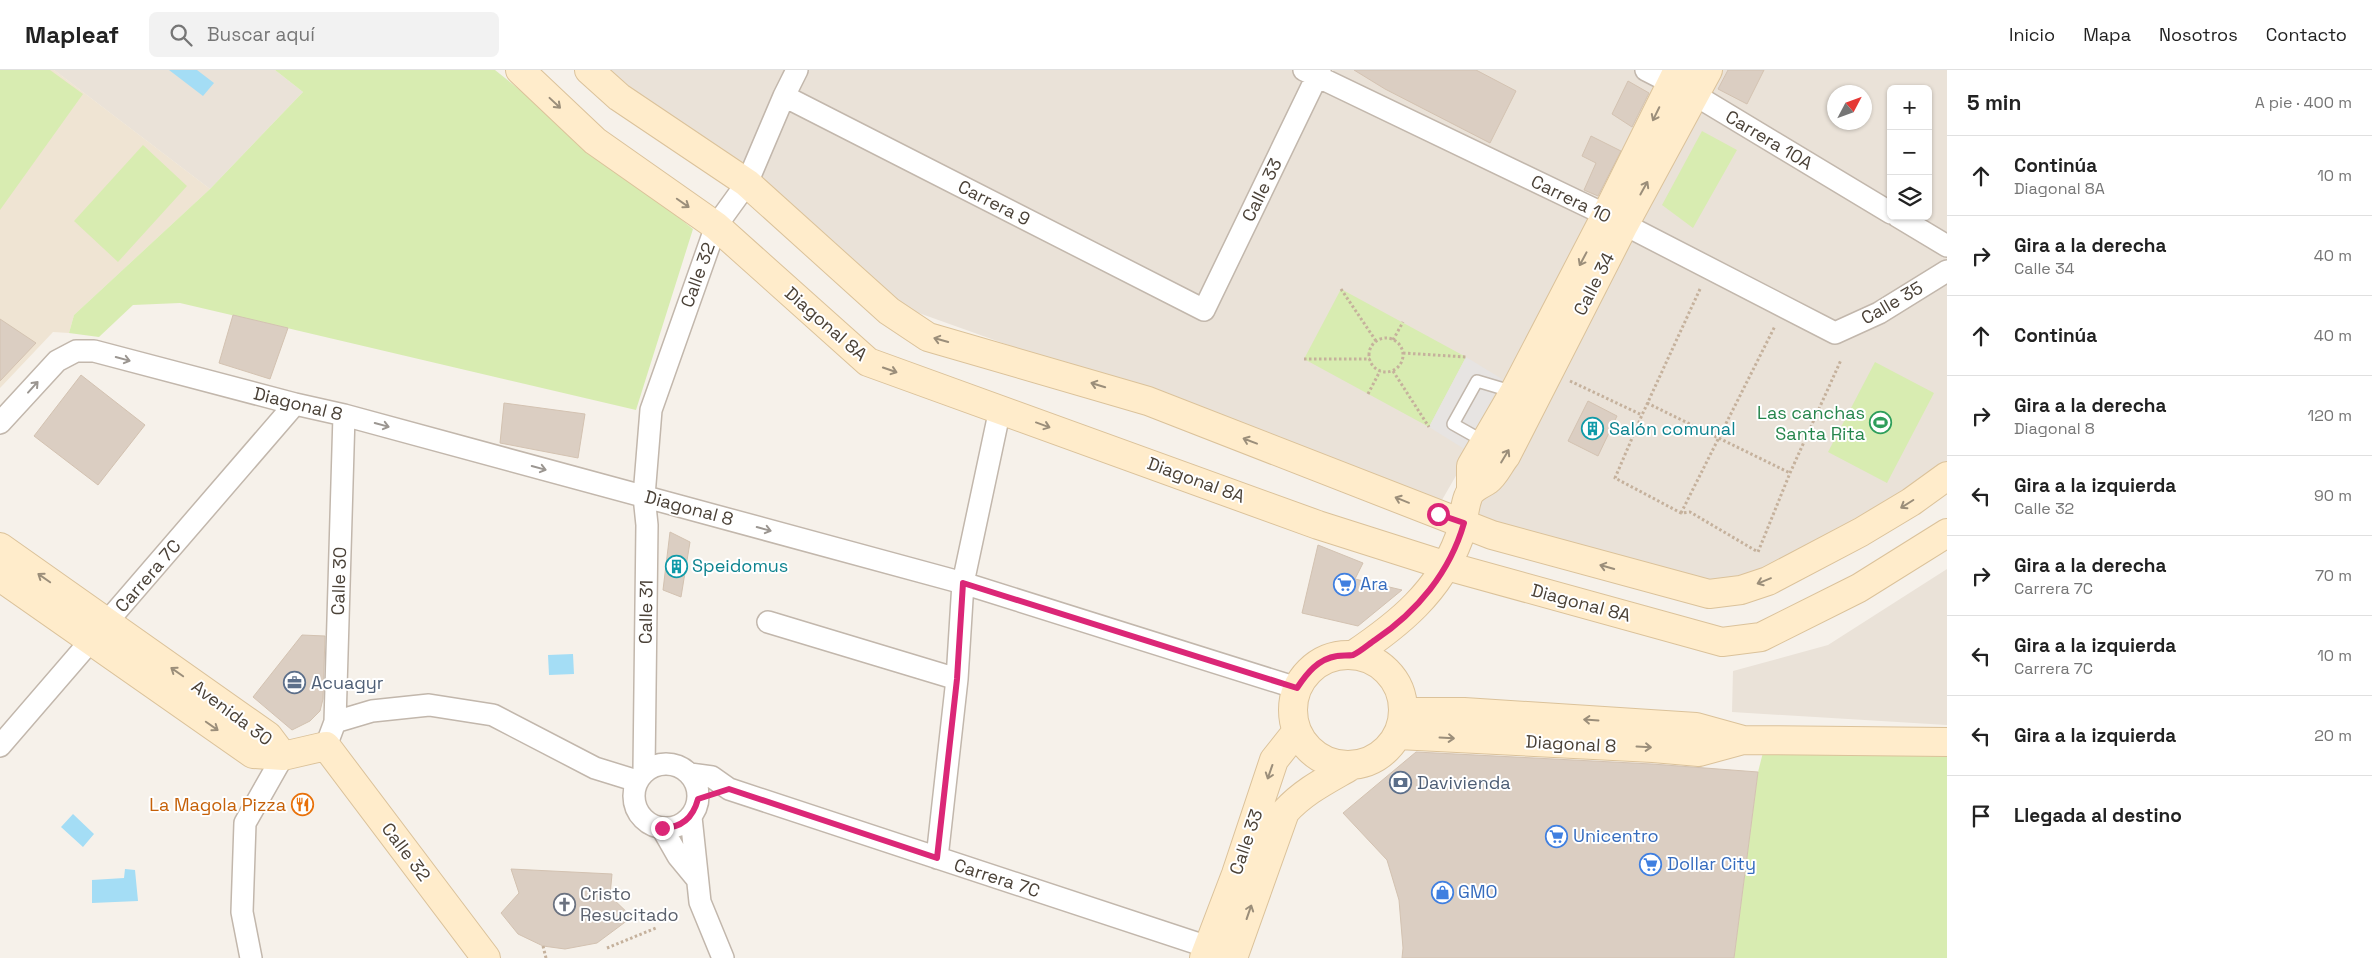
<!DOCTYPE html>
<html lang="es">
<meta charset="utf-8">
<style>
body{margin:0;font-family:"Space Grotesk",sans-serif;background:#f2f2f2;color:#222}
.controls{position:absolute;right:15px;top:15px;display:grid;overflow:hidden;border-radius:8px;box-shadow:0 1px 4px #0004}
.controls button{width:45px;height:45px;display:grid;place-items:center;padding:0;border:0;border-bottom:1px solid #e0e0e0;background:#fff;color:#222;font:25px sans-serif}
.compass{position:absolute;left:1827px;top:15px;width:45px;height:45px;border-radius:50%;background:#fff;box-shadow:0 1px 4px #0004;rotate:49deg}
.stop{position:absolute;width:15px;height:15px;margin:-11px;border:4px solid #db2777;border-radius:50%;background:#fff}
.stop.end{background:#db2777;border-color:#fff;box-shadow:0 1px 5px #0008}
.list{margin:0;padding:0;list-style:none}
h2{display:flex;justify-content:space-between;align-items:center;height:65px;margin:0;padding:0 20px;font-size:21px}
h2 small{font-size:16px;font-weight:400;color:#767676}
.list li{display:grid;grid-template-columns:32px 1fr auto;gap:15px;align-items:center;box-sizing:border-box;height:80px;padding:0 20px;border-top:1px solid #e0e0e0}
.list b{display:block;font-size:19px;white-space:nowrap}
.list p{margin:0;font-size:16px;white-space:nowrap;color:#767676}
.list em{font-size:16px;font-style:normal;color:#767676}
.icon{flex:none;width:28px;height:28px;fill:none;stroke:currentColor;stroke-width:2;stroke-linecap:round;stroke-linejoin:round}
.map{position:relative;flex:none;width:1947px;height:888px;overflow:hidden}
header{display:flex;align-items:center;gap:30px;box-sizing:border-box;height:70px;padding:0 25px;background:#fff;border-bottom:1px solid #e0e0e0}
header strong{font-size:24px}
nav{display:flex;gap:28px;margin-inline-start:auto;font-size:18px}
.search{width:350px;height:45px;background:#f2f2f2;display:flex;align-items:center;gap:12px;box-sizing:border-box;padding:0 18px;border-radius:8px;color:#767676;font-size:19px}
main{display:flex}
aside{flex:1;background:#fff}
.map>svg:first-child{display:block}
</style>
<header>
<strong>Mapleaf</strong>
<div class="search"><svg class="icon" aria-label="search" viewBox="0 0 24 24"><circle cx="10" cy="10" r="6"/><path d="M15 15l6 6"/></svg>Buscar aquí</div>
<nav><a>Inicio</a><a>Mapa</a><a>Nosotros</a><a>Contacto</a></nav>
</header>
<main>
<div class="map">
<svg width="1947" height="888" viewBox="0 0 1947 888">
<rect width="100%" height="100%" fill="#f6f1ea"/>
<path fill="#eae2d8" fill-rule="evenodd" d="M54 0H275L303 22 210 119Z
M589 0H1678L1606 145 1442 430 902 237Z
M1708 0H1947V406L1741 520 1464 453ZM1891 19H1928V146H1891ZM1834 22H1864V52H1834Z
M1947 499V655L1732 642 1733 601 1828 575Z"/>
<path fill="#efe4d3" d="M0 0H54L210 119 74 245 69 263 53 262 0 318Z"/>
<path fill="#d8ecb1" d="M0 0H50L83 24 0 140Z
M275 0H495L693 159 636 340 180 233 133 235 99 267 69 263 74 245 210 119 303 22Z
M1702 61 1737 80 1693 158 1662 135Z
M143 75 187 116 118 192 74 151Z
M1341 219 1466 287 1429 357 1304 289Z
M1875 292 1934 323 1887 413 1828 382Z
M1768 663 1947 669V888H1734L1758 702Z"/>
<path fill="#e7e4e2" d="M1466 287 1502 309 1466 380 1429 357Z"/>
<path fill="#a4ddf5" d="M169 0H197L214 13 203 26Z
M573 584 574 604 549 605 548 585Z
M73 744 94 764 83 777 61 757Z
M125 799 135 800 138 831 92 833V810L124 808Z"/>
<path fill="#dbcec2" stroke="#d3c2b1" d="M1354 0H1476L1516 21 1490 73 1385 19Z
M1728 0H1764L1747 34 1718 19Z
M1628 11 1649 23 1632 57 1612 44Z
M1591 66 1621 81 1598 126 1584 120 1596 93 1582 86Z
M233 245 288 258 270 309 219 293Z
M0 249 36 273 0 311Z
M81 305 145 355 98 415 34 366Z
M1588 331 1617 346 1598 386 1568 371Z
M504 333 585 344 578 388 500 373Z
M670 462 690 472 681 527 663 520Z
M1318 475 1363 493 1355 509 1402 520 1358 556 1302 543Z
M302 565 325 566 323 629 320 641 310 651 292 660 253 627Z
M1416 682 1652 694 1758 702 1734 888H1402L1403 878 1399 830 1387 790 1343 743Z
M511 799 612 804 610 826 632 847 597 873 565 879 543 876 518 864 501 843 519 823Z"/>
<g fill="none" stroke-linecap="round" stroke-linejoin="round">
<defs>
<path id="lane" d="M1485 372 1453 354 1477 311 1514 322"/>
<path id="street" d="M1304 0 1606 145 1835 263 1879 243 1947 201
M1646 0 1695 25 1891 143
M784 26 1204 240 1320 0
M1897 146 1947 176
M0 353 57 291 76 281H94L295 334 344 345 963 513 1297 618
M768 552 957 609
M335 652 372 641 429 635 493 645 595 698 637 711
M0 676 295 334
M326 676 335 652 344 345
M634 726a32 32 0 1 1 64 0a32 32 0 1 1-64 0Z
M644 701 647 455 644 426 651 340 716 156 747 113 784 26 797 0
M690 704 712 707 729 719 1208 877
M691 747 700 832 723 888
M662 758 678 786 697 809
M937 788 957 609 963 513 1000 339
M251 888 242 842 245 753 283 686"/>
<path id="secondary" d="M520 0 595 71 716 156 868 292 1318 455 1447 496 1722 572 1761 567 1859 518 1947 463
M589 0 619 27 747 113 889 241 928 267 1148 331 1492 465 1709 524 1741 520 1768 511 1861 462 1911 432 1947 406
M1471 420V396L1514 322 1606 145 1678 0
M0 477 268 666 283 686
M0 507 253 684 283 686 326 676 486 888
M1293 640a55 55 0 1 1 110 0a55 55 0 1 1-110 0Z
M1353 585C1399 554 1439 522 1459 468 1464 455 1463 440 1468 427 1471 418 1481 415 1488 410 1495 405 1500 393 1506 386L1624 155 1708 0
M1404 642H1464L1696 657 1743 670 1947 672
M1398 665 1653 678 1699 682 1743 670
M1204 888 1236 804 1274 690 1297 661
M1233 888 1285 742C1304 721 1327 710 1351 696"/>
</defs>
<use href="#lane" stroke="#c2b7ac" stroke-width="14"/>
<use href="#street" stroke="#c2b7ac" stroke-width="24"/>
<use href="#secondary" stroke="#dbc29a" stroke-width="30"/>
<path stroke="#c5b19c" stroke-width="3" stroke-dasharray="2.5 2.5" stroke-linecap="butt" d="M1341 219 1376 271
M1700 219 1642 345 1615 408 1681 443 1690 442 1758 482 1790 403 1841 290
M1369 285a17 17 0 1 1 34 0a17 17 0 1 1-34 0Z
M1393 270 1403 252
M1403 283 1466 287
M1304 289H1370
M1393 301 1429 357
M1570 311 1642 345
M1368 324 1380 301
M1647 333 1790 403
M1681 443 1775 256
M543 876 546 888
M607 878 656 858"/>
<use href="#lane" stroke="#fff" stroke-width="11"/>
<use href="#street" stroke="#fff" stroke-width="21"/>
<use href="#secondary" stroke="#ffeccb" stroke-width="28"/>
</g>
<defs><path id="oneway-shaft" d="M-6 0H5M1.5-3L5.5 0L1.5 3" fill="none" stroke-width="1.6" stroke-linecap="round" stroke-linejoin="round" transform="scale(1.25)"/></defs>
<g stroke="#9b8e7a">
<use href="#oneway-shaft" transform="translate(555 33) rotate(43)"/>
<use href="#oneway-shaft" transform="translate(1656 44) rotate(116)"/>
<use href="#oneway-shaft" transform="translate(1644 118) rotate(-61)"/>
<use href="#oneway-shaft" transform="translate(683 133) rotate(35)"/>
<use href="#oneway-shaft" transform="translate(1583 189) rotate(118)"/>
<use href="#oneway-shaft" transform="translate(941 270) rotate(-164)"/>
<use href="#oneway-shaft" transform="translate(890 300) rotate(19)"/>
<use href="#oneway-shaft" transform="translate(1098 315) rotate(-163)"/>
<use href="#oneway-shaft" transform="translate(1043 355) rotate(20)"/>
<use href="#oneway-shaft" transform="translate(1250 371) rotate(-159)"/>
<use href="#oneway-shaft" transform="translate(1505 386) rotate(-59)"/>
<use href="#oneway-shaft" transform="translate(1402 430) rotate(-158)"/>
<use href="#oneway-shaft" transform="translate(1907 434) rotate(148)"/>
<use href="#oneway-shaft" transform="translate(1607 497) rotate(-164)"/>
<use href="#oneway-shaft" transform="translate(44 508) rotate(-145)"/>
<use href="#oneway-shaft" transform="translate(1764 511) rotate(158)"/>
<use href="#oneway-shaft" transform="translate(177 602) rotate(-145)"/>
<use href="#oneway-shaft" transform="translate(1591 650) rotate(-176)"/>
<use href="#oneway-shaft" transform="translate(212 656) rotate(35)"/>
<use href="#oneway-shaft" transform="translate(1447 668) rotate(3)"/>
<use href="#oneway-shaft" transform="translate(1644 677) rotate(3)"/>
<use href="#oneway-shaft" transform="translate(1270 702) rotate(109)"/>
<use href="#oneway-shaft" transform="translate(1249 842) rotate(-71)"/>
</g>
<g stroke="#9b9691">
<use href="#oneway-shaft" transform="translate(123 289) rotate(15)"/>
<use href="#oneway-shaft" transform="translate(33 317) rotate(-48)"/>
<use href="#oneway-shaft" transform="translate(382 355) rotate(15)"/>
<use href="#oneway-shaft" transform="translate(539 398) rotate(15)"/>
<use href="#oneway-shaft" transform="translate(764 459) rotate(15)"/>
</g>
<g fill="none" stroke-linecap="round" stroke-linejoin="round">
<path stroke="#db2777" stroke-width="6" d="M662 758C681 758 693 748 698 729L729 719 937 788 957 609 963 513 1297 618C1307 603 1318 589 1337 586 1342 585 1348 586 1353 585 1360 582 1369 574 1375 570 1417 542 1450 502 1464 453L1438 444"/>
</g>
<defs>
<symbol id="stadium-ring" viewBox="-11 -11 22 22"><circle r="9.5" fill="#fff" stroke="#2e9e5b" stroke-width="1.5"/><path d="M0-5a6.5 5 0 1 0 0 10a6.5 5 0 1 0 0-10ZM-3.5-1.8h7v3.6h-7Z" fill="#2e9e5b"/></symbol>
<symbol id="building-ring" viewBox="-11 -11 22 22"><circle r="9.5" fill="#fff" stroke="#0f9aa8" stroke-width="1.5"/><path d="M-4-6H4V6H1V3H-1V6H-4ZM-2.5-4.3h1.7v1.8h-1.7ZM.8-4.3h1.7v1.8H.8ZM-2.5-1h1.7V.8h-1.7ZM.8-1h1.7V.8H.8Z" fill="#0f9aa8"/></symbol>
<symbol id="supermarket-ring" viewBox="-11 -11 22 22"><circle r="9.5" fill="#fff" stroke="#3f7fe0" stroke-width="1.5"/><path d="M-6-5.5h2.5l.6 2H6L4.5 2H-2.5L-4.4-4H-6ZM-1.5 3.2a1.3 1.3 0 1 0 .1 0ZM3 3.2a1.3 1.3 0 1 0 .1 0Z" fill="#3f7fe0"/></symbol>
<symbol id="office-ring" viewBox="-11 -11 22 22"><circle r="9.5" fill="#fff" stroke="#5c6f8a" stroke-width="1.5"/><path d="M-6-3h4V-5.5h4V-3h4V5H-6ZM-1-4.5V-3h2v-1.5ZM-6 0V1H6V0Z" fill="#5c6f8a"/></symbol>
<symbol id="bank-ring" viewBox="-11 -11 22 22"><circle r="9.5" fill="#fff" stroke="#5c6f8a" stroke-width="1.5"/><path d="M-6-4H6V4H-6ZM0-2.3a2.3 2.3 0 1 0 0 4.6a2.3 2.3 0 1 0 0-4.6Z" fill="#5c6f8a"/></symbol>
<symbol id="restaurant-ring" viewBox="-11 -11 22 22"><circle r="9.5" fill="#fff" stroke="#e8710a" stroke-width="1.5"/><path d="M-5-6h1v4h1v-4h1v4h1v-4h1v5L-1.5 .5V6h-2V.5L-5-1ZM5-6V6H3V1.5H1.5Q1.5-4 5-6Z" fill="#e8710a"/></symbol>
<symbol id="shop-ring" viewBox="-11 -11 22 22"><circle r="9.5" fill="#fff" stroke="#3f7fe0" stroke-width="1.5"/><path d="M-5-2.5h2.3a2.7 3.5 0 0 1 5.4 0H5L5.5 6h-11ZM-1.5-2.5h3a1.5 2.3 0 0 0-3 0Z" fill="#3f7fe0"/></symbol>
<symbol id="church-ring" viewBox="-11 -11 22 22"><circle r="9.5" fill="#fff" stroke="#6b7280" stroke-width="1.5"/><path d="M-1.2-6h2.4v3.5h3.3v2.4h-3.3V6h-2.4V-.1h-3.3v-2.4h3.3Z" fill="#6b7280"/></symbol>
</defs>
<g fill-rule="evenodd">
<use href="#stadium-ring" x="1868" y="340" width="25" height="25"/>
<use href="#building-ring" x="1580" y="346" width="25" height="25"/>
<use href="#building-ring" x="664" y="484" width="25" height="25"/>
<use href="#supermarket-ring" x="1332" y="502" width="25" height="25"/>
<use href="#office-ring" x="282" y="600" width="25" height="25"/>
<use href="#bank-ring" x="1388" y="700" width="25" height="25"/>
<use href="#restaurant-ring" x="290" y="722" width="25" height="25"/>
<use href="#supermarket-ring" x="1544" y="754" width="25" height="25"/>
<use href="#supermarket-ring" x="1638" y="782" width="25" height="25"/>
<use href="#shop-ring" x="1430" y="810" width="25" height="25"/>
<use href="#church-ring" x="552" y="822" width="25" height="25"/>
</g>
<g text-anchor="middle" stroke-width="4" stroke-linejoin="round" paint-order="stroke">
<g font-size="18" fill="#4a4137" stroke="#fff">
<text transform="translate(1769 70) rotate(31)" y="6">Carrera 10A</text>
<text transform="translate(1262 120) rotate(-64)" y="6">Calle 33</text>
<text transform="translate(1571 129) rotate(26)" y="6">Carrera 10</text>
<text transform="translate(994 133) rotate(27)" y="6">Carrera 9</text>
<text transform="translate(698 205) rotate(-70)" y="6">Calle 32</text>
<text transform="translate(1594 214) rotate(-63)" y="6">Calle 34</text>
<text transform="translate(1892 233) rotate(-30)" y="6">Calle 35</text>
<text transform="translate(826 254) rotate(41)" y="6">Diagonal 8A</text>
<text transform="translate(298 334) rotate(14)" y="6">Diagonal 8</text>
<text transform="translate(1196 410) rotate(20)" y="6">Diagonal 8A</text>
<text transform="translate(689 438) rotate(15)" y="6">Diagonal 8</text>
<text transform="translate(148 506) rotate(-49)" y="6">Carrera 7C</text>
<text transform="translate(339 511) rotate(-88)" y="6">Calle 30</text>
<text transform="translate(1581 533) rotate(15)" y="6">Diagonal 8A</text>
<text transform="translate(646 542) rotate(-89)" y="6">Calle 31</text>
<text transform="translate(232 643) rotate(37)" y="6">Avenida 30</text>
<text transform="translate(1571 674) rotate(3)" y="6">Diagonal 8</text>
<text transform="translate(1246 772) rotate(-71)" y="6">Calle 33</text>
<text transform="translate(406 782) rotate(53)" y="6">Calle 32</text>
<text transform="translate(997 808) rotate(18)" y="6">Carrera 7C</text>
</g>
<g font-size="18" fill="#27864d" stroke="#fff" text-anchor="end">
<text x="1865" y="349">Las canchas<tspan x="1865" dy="21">Santa Rita</tspan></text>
</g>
<g font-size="18" fill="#0d838f" stroke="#fff" text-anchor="start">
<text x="1609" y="365">Salón comunal</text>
<text x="692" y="502">Speidomus</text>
</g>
<g font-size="18" fill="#366cbe" stroke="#fff" text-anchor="start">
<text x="1360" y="520">Ara</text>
<text x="1573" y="772">Unicentro</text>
<text x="1667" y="800">Dollar City</text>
<text x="1458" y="828">GMO</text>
</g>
<g font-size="18" fill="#4e5e75" stroke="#fff" text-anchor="start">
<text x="311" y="619">Acuagyr</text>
<text x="1417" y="719">Davivienda</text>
</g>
<g font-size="18" fill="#c56008" stroke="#fff" text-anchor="end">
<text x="286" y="741">La Magola Pizza</text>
</g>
<g font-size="18" fill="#5b616d" stroke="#fff" text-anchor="start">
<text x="580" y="830">Cristo<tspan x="580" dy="21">Resucitado</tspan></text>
</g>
</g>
</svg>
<div class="controls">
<button>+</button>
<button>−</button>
<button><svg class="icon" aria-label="layers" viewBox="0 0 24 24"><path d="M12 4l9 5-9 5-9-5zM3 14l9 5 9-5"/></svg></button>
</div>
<svg class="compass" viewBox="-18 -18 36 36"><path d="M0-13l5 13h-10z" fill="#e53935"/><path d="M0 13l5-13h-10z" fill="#767676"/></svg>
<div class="stop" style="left:1438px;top:444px"></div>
<div class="stop end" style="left:662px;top:758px"></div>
</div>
<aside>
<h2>5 min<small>A pie · 400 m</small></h2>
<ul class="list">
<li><svg class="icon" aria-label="ahead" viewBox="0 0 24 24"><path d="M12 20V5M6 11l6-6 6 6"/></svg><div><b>Continúa</b><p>Diagonal 8A</p></div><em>10 m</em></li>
<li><svg class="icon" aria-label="right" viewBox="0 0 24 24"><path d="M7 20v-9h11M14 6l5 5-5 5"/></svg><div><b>Gira a la derecha</b><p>Calle 34</p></div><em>40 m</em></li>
<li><svg class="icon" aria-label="ahead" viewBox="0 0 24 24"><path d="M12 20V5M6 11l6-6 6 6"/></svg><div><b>Continúa</b></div><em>40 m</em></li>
<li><svg class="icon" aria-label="right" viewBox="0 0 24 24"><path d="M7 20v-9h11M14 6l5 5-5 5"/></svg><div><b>Gira a la derecha</b><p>Diagonal 8</p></div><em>120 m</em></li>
<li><svg class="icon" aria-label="left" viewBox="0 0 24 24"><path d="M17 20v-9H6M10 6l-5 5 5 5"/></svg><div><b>Gira a la izquierda</b><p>Calle 32</p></div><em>90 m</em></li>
<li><svg class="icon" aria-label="right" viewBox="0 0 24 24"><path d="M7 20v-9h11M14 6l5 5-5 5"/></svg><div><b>Gira a la derecha</b><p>Carrera 7C</p></div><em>70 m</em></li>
<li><svg class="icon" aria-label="left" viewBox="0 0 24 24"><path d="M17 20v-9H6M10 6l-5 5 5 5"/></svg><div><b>Gira a la izquierda</b><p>Carrera 7C</p></div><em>10 m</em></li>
<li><svg class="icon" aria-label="left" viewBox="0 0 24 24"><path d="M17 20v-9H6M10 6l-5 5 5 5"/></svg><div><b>Gira a la izquierda</b></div><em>20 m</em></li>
<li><svg class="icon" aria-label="arrive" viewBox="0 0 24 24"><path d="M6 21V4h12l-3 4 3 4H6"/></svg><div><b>Llegada al destino</b></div></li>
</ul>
</aside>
</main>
